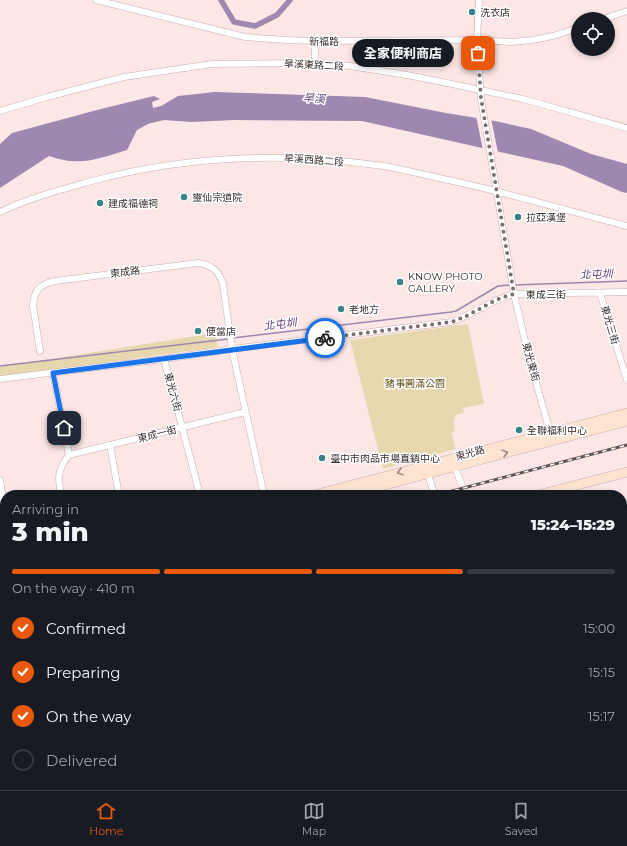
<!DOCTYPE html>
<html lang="en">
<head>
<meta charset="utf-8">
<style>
  body { margin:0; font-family:Montserrat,"Noto Sans TC",sans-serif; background:#242831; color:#f1f3f6; height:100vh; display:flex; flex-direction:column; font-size:15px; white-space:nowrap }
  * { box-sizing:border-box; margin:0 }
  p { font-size:13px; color:#9ea1a6 }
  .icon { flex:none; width:22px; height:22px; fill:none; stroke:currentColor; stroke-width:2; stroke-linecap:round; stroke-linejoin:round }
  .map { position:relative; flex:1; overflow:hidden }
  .sheet { position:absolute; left:0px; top:490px; width:627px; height:300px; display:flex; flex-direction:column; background:#171b24; border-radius:16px 16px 0 0; box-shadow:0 2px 6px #0003 }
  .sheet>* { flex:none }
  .controls { position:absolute; left:571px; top:12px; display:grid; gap:8px }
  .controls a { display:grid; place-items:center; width:44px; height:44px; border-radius:50%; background:#171b24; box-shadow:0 2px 6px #0003; font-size:20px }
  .pin { position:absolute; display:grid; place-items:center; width:34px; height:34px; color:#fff; margin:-17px; border-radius:8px; box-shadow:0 2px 6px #0006 }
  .courier { position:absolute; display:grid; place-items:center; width:40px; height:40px; margin:-20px; border:3px solid #1a73e8; border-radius:50%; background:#fff; color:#222; box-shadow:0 1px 5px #0007 }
  .bubble { position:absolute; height:28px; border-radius:14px; background:#171b24; box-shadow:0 2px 6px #0003; font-size:13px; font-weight:800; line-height:28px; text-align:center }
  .summary em { font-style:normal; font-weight:800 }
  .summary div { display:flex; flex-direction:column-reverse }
  .summary { display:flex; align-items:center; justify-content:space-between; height:68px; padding:0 12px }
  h1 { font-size:26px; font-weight:800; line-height:30px }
  .bar { display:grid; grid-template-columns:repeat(4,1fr); gap:6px 4px; align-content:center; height:48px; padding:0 12px }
  .bar i { height:5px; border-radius:3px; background:#363941 }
  .bar .active { background:#ea580c }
  .bar p { grid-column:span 4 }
  ol { padding:0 12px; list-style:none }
  li { display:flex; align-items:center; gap:12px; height:44px }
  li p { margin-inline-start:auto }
  li .icon { padding:4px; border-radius:50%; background:#ea580c; color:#fff; stroke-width:4 }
  li:last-child { color:#9ea1a6 }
  li i { width:22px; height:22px; border:2px solid #363941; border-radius:50% }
  .menu { display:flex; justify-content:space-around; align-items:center; height:56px; border-top:1px solid #363941; background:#171b24; font-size:11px; color:#9ea1a6 }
  .menu a { display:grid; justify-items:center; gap:2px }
  .menu .active { color:#ea580c }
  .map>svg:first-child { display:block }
</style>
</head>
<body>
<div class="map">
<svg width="627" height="790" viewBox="0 0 627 790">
  <rect width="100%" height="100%" fill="#fce6e6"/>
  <path fill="#e7d7af" d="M468,324l16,80 -21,4 1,5 -8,2 -3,7 2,9 -3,1 3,17 -72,20 -33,-129z
    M215,333l3,14 -218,30v-10z"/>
  <path fill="#9e88b0" d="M215,92l150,5 81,16 49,8 36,8 60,25 36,10v29l-5,-1 -59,-26 -201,-45 -127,-1 -44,2 -27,-2 -16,4 -11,6 -10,20c-30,9 -47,17 -78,6l-49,32v-44l12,-11 85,-23 57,-14 6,3 -8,3 1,6 8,-2 17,-10z"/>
  <path fill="#fce6e6" d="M476,116l15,2 7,35 -15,-3z"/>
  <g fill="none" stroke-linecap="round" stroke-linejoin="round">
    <path stroke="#9e88b0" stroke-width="1.5" d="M514,285l113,-4
      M232,338l219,-26 5,-1 42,-25 12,-1
      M0,366l228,-27"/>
    <path stroke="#9e88b0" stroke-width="5.5" d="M221,0l13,22 21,4 22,-11 13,-15"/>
    <g stroke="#c7adad" stroke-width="7">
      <path id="street" d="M96,0l149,37 41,3 29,1 162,-1 35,2 20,-2 21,-4 25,-8
        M479,0l-2,40 4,59 33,195 14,60 22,78
        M603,19l24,-8
        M315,41v22
        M0,111l47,-14 77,-20 88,-13 103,-1 35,3 57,9 45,9 71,15 104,29
        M0,212c29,-14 60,-22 92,-31 96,-26 192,-29 291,-15 19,3 38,8 56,12 64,13 125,32 188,48
        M600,293l27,87
        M40,351l-7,-45c1,-16 7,-22 22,-25l143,-18c14,2 20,7 25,21l9,65 32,146
        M164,359l36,136
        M53,373l16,82c-12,15 -11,23 -8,40
        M0,379l164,-20 68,-10 219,-27c23,-7 40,-23 63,-28l113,-2
        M110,445l9,50
        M69,455l176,-43
        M453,463l13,32
        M426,470l9,25
        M0,480l5,32
        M622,534l5,-1
        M0,778l5,-1
        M52,785l1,5
        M147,785l2,5
        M208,785l2,5
        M367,785l2,5
        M448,785l2,5
        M550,785l2,5
        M582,785l3,5
        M292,790l13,-5"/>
    </g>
    <g stroke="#c7adad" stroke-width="10">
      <path id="secondary" d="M314,495l313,-82
        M347,495l280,-74
        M538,495l89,-23
        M0,585l5,-2
        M0,593l5,-2
        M0,639l5,-1"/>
    </g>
    <g stroke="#b77952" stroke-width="11">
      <path id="primary" d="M622,790l5,-2"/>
    </g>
    <use href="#street" stroke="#fff" stroke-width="6"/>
    <use href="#secondary" stroke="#fee3d1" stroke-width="9"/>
    <use href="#primary" stroke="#fdc7a3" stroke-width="10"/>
    <g stroke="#5f5252" stroke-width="3">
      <path id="rail" d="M437,495l190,-50
        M0,613l5,-1"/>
    </g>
    <use href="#rail" stroke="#fff" stroke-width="1.5" stroke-dasharray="4.5" stroke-linecap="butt"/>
  </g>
  <defs><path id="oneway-chevron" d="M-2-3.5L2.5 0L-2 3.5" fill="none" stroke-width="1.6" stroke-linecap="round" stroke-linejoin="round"/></defs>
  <g stroke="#9b887f">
    <use href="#oneway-chevron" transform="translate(505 453) rotate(-15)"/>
    <use href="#oneway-chevron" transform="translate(400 472) rotate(165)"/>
  </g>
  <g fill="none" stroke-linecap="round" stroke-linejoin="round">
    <path stroke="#7d6e6e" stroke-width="4" stroke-dasharray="0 7.2" d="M325,338l126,-16c23,-7 40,-23 63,-28l-33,-196 -3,-45"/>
    <path stroke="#1a73e8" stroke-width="5" d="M64,428l-11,-55 272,-35"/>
  </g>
  <g fill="#3a828a" stroke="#fff" stroke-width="1.5">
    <circle cx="472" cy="12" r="4"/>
    <circle cx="184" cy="197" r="4"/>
    <circle cx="100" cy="203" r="4"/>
    <circle cx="518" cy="217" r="4"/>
    <circle cx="400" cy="282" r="4"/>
    <circle cx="341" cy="309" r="4"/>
    <circle cx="198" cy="331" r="4"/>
    <circle cx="519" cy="430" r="4"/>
    <circle cx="322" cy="458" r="4"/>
  </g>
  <g text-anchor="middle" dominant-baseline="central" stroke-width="3" stroke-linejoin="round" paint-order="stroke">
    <g font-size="10" fill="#382d2d" stroke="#fff" text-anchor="start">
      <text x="480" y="12">洗衣店</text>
      <text x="192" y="197">靈仙宗道院</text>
      <text x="108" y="203">建成福德祠</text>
      <text x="526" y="217">拉亞漢堡</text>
      <text x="408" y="276">KNOW PHOTO<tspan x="408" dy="12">GALLERY</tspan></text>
      <text x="349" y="309">老地方</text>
      <text x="206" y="331">便當店</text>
      <text x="527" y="430">全聯福利中心</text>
      <text x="330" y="458">臺中市肉品市場直銷中心</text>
    </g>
    <g font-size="10" fill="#382d2d" stroke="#fff">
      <text x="324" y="41">新福路</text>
      <text transform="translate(314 65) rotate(3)">旱溪東路二段</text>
      <text transform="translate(314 160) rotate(4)">旱溪西路二段</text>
      <text transform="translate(125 272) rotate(-7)">東成路</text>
      <text x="546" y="294">東成三街</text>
      <text transform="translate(610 325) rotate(74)">東光三街</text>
      <text transform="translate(531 362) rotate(75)">東光東街</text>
      <text transform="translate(173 392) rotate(75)">東光六街</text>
      <text transform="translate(157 434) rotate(-14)">東成一街</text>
      <text transform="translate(470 453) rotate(-15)">東光路</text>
    </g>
    <g font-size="10" fill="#66531e" stroke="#fff">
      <text x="415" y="383">豬事圓滿公園</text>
    </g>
    <g font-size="11" font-style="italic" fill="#5f4076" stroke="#fff">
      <text transform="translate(314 98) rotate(5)">旱溪</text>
      <text transform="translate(596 274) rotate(-2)">北屯圳</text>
      <text transform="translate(280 324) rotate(-7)">北屯圳</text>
    </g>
  </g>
</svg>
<div class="controls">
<a><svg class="icon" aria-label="locate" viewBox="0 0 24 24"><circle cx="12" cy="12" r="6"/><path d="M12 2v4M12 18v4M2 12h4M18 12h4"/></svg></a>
</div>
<div class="pin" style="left:478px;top:53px;background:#ea580c"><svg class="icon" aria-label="bag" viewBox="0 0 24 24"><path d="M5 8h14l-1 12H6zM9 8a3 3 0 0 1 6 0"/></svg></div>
<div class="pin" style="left:64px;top:428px;background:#1f2937"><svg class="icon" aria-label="home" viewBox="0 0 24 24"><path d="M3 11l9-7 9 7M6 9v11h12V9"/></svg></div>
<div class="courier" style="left:325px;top:338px"><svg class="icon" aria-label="bike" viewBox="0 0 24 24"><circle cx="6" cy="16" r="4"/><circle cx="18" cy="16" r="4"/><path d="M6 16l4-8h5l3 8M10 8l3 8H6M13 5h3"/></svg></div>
<div class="bubble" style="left:352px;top:39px;width:102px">全家便利商店</div>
<section class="sheet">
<div class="summary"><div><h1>3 min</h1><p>Arriving in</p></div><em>15:24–15:29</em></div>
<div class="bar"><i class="active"></i><i class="active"></i><i class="active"></i><i></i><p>On the way · 410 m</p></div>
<ol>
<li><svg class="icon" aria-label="check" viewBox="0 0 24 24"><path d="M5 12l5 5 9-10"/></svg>Confirmed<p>15:00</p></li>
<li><svg class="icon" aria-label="check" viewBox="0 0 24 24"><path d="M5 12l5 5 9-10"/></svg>Preparing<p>15:15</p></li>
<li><svg class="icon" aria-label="check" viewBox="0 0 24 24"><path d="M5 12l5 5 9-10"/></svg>On the way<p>15:17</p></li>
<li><i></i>Delivered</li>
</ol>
</section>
</div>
<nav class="menu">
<a class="active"><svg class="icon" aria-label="home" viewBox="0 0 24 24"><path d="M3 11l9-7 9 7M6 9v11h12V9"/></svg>Home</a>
<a><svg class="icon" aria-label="map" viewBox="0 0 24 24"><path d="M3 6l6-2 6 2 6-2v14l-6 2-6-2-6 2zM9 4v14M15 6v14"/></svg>Map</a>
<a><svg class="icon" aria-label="saved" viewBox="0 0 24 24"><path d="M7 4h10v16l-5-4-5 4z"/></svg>Saved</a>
</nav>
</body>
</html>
